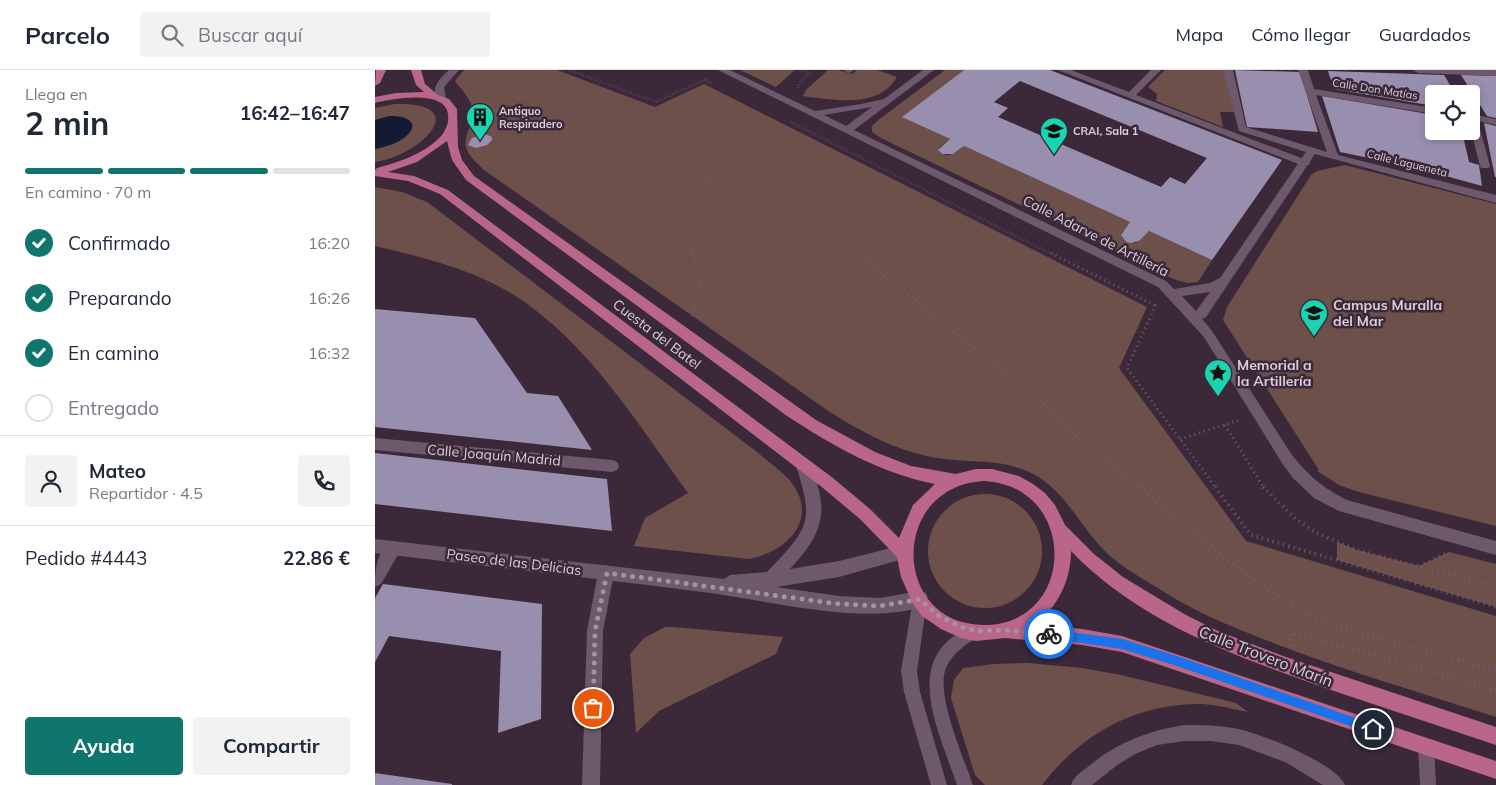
<!DOCTYPE html>
<html lang="es">
<head>
<meta charset="utf-8">
<style>
  body { margin:0; font-family:Mulish,sans-serif; background:#f2f2f3; color:#1f2937; height:100vh; display:flex; flex-direction:column; font-size:19px; white-space:nowrap }
  * { box-sizing:border-box; margin:0 }
  p { font-size:16px; color:#747a83 }
  .icon { flex:none; width:28px; height:28px; fill:none; stroke:currentColor; stroke-width:2; stroke-linecap:round; stroke-linejoin:round }
  .map { position:relative; flex:1; overflow:hidden }
  .details { display:flex; flex-direction:column; background:#fff; width:375px }
  .details>* { flex:none }
  .fabs { position:absolute; left:1050px; top:15px; display:grid; gap:10px }
  .fabs a { display:grid; place-items:center; width:55px; height:55px; border-radius:5px; background:#fff; box-shadow:0 2px 8px #0003; font-size:25px }
  .pin { position:absolute; display:grid; place-items:center; width:42px; height:42px; color:#fff; margin:-21px; border:2px solid #fff; border-radius:50%; box-shadow:0 1px 5px #0007 }
  .courier { position:absolute; display:grid; place-items:center; width:50px; height:50px; margin:-25px; border:4px solid #1a73e8; border-radius:50%; background:#fff; color:#222; box-shadow:0 1px 6px #0007 }
  .overview em { font-style:normal; font-weight:700 }
  .overview div { display:flex; flex-direction:column-reverse }
  .overview { display:flex; align-items:center; justify-content:space-between; height:85px; padding:0 25px }
  h1 { font-size:32px; font-weight:700; line-height:38px }
  .bar { display:grid; grid-template-columns:repeat(4,1fr); gap:8px 5px; align-content:center; height:60px; padding:0 25px }
  .bar i { height:6px; border-radius:4px; background:#e0e1e3 }
  .bar .active { background:#0f766e }
  .bar p { grid-column:span 4 }
  .line { display:flex; align-items:center; gap:12px; padding:0 25px; border-top:1px solid #e0e1e3 }
  .line div { flex:1 }
  .round { display:grid; place-items:center; flex:none; width:52px; height:52px; border-radius:5px; background:#f2f2f3 }
  ol { padding:0 25px; list-style:none }
  li { display:flex; align-items:center; gap:15px; height:55px }
  li p { margin-inline-start:auto }
  li .icon { padding:5px; border-radius:50%; background:#0f766e; color:#fff; stroke-width:4 }
  li:last-child { color:#747a83 }
  li i { width:28px; height:28px; border:2px solid #e0e1e3; border-radius:50% }
  .button { display:flex; gap:10px; margin-top:auto; padding:10px 25px }
  .button a { flex:1; height:58px; border-radius:5px; background:#0f766e; color:#fff; font-size:20px; font-weight:700; line-height:58px; text-align:center }
  .button a+a { background:#f2f2f3; color:#1f2937 }
  header { display:flex; align-items:center; gap:30px; box-sizing:border-box; height:70px; padding:0 25px; background:#fff; border-bottom:1px solid #e0e1e3 }
  header strong { font-size:24px }
  nav { display:flex; gap:28px; margin-inline-start:auto; font-size:18px }
  .search { width:350px; height:45px; background:#f2f2f3; display:flex; align-items:center; gap:12px; box-sizing:border-box; padding:0 18px; border-radius:5px; color:#747a83; font-size:19px }
  main { display:flex; flex:1; min-height:0 }
  .map>svg:first-child { display:block }
</style>
</head>
<body>
<header>
<strong>Parcelo</strong>
<div class="search"><svg class="icon" aria-label="search" viewBox="0 0 24 24"><circle cx="10" cy="10" r="6"/><path d="M15 15l6 6"/></svg>Buscar aquí</div>
<nav><a>Mapa</a><a>Cómo llegar</a><a>Guardados</a></nav>
</header>
<main>
<section class="details">
<div class="overview"><div><h1>2 min</h1><p>Llega en</p></div><em>16:42–16:47</em></div>
<div class="bar"><i class="active"></i><i class="active"></i><i class="active"></i><i></i><p>En camino · 70 m</p></div>
<ol>
<li><svg class="icon" aria-label="check" viewBox="0 0 24 24"><path d="M5 12l5 5 9-10"/></svg>Confirmado<p>16:20</p></li>
<li><svg class="icon" aria-label="check" viewBox="0 0 24 24"><path d="M5 12l5 5 9-10"/></svg>Preparando<p>16:26</p></li>
<li><svg class="icon" aria-label="check" viewBox="0 0 24 24"><path d="M5 12l5 5 9-10"/></svg>En camino<p>16:32</p></li>
<li><i></i>Entregado</li>
</ol>
<div class="line" style="height:90px"><a class="round"><svg class="icon" aria-label="person" viewBox="0 0 24 24"><circle cx="12" cy="8" r="4"/><path d="M4 21q1-7 8-7t8 7"/></svg></a><div><b>Mateo</b><p>Repartidor · 4.5</p></div><a class="round"><svg class="icon" aria-label="phone" viewBox="0 0 24 24"><path d="M5 4h4l2 5-3 2q2 4 5 5l2-3 5 2v4C11 20 4 13 5 4z"/></svg></a></div>
<div class="line" style="height:65px"><div>Pedido #4443</div><b>22.86 €</b></div>
<div class="button"><a>Ayuda</a><a>Compartir</a></div>
</section>
<div class="map">
<svg width="1121" height="715" viewBox="0 0 1121 715">
  <rect width="100%" height="100%" fill="#3b293a"/>
  <path fill="#6e504b" d="M89,0h93l98,37 49,-23 443,223 -28,61 127,173 250,75v101c-78,-25 -157,-48 -233,-78 -35,-14 -70,-28 -102,-49 -19,-12 -44,-25 -59,-42 -23,-24 -38,-58 -69,-74 -28,-15 -57,-11 -88,-15 -44,-5 -82,-26 -118,-49l-343,-240c-16,-16 -24,-21 -14,-44 3,-5 4,-10 3,-15 -1,-11 -12,-22 -18,-30z
    M365,0h54l-18,17z
    M453,0h10l14,4 5,-4h20l20,7c-18,32 -64,23 -94,19l3,-6z
    M570,0h19l-61,47 47,22 -10,8 -1,5c10,7 17,0 25,-6l166,76 -9,13 5,7 10,1 13,-12 63,29 -14,22 -10,1 -12,-3 -295,-142 -9,-6v-6l5,-5z
    M790,0h63l10,42h-18l3,15 -67,-26 1,-7 -9,-7z
    M20,34c80,-2 25,52 -20,58v-54z
    M970,95l151,39v322l-137,-34 -20,-7 -22,-14 2,-1 -96,-150 4,-13 84,-132 6,-4z
    M0,117l27,5 25,10 330,250c12,11 28,21 37,34 24,37 -11,67 -45,73l-115,-13 11,-28 43,-25c-52,-71 -99,-150 -174,-198 -42,-26 -92,-38 -139,-49z
    M553 481a57 57 0 1 1 114 0a57 57 0 1 1-114 0Z
    M962,472l20,8 62,16 30,-14 47,12v43l-159,-47z
    M290,557h8l110,10 -7,17 -117,57 -23,22 -6,-79 14,-16z
    M653,593l54,5 39,7 115,28 12,9c-15,-3 -30,-7 -45,-8 -67,-1 -121,29 -161,81h-57l-10,-10 -24,-77 3,-18 9,-12 31,-4z"/>
  <path fill="#121b33" d="M14,46c15,-1 35,6 15,22 -8,6 -19,9 -29,11v-29z"/>
  <path fill="#988faf" fill-rule="evenodd" d="M589,0h86l232,90 -70,100 -63,-29 -10,10 -8,2 -5,-1 -5,-7 9,-13 -166,-76 -11,8h-11l-4,-4 12,-11 -48,-22zM645,11l187,77 -22,26 -15,-7 -9,10 -163,-70 10,-9 -14,-6z
    M860,0l65,2 18,60 -71,-5z
    M953,1l116,4 11,18 -21,1v12l-100,-17z
    M1086,5l35,1v42l-9,-2z
    M947,26l112,19v16h28l7,31 10,3 3,21 -65,-18 -77,-16z
    M1109,53l12,3v51h-1z
    M110,64l7,3v3l-5,5 -11,3 -8,-3 4,-7z
    M0,239l100,9 52,75 31,3 34,54 -217,-23z
    M0,383l232,26 5,52 -237,-27z
    M8,514l159,20 -1,115 -43,14 3,-82 -112,-15 -14,26v-64z
    M0,703l77,11v1h-77z"/>
  <g fill="none" stroke-linecap="round" stroke-linejoin="round">
    <path stroke="#6e5e6d" stroke-width="2.5" stroke-dasharray="0.5 2.5" stroke-linecap="butt" d="M194,0l87,32 50,-23
      M426,0l8,3
      M824,0l-4,18 5,12
      M93,8l103,36 65,12 92,41 62,32 69,56
      M330,10l8,4
      M407,11l12,-11
      M1079,16l5,8
      M423,18l1,-5 14,-13
      M815,31l28,1
      M416,52l263,133
      M597,102l127,59 -2,2
      M643,122l15,-15
      M143,123c36,-8 71,3 107,3 30,1 58,-9 86,-18
      M688,144l15,-16
      M319,185l-3,-7 -1,-21 5,-23 16,-26 78,-51"/>
    <path stroke="#6e5e6d" stroke-width="3" stroke-dasharray="1 4" stroke-linecap="butt" d="M482,183l190,154 17,18 76,63
      M676,183l105,53
      M781,235l-29,63 89,120
      M317,246l10,-38 -9,-25
      M850,355l39,63
      M805,369l60,-19"/>
    <path stroke="#6e5e6d" stroke-width="4" stroke-dasharray="1 4.5" stroke-linecap="butt" d="M764,417l94,78 68,46 31,14 164,45
      M840,417l36,48 245,72
      M888,417l34,33 20,13 40,17 139,37
      M1044,496l26,-12
      M915,576l2,-14 204,59"/>
    <path fill="#6d596b" fill-rule="evenodd" d="M545,522l5,2 2,5 -10,72 3,21 27,93h-16l-27,-93 -3,-21 12,-72 2,-5z
      M600,555l5,2 2,5 -2,5c-14,6 -30,18 -35,34 -8,26 19,88 28,114h-16c-19,-56 -59,-131 18,-160z
      M809,655c18,0 36,0 54,4 24,5 98,34 107,56h-22l-38,-23 -46,-17 -28,-4h-27l-27,4 -22,9 -19,12 -24,19h-21c3,-9 11,-14 18,-19 29,-24 59,-35 95,-41z
      M1051,669l6,2 2,6 2,38h-16l-2,-38 2,-6z"/>
    <path fill="#6d596b" fill-rule="evenodd" d="M468,0h11l-5,3z
      M683,0h13l58,22 22,-22h10l-25,25 173,66 1,2 -1,2h-8z"/>
    <path fill="#6d596b" fill-rule="evenodd" d="M74,0h10l-15,17 2,12 -5,3 -3,-1c-8,-13 1,-22 11,-31z
      M343,0h12l85,41 46,-7 23,-5 39,-29h11l-80,60 312,151 8,8 36,-6 10,-5 86,-126 -67,-21 -16,-61h10l13,57 81,25 -29,-82h10l6,19 120,19v6l-118,-19 22,60 158,40v8l-181,-49 -109,163 -4,2 10,12 80,124c17,21 31,33 55,45l149,41v14l-157,-44 -25,-13 -21,-20 -11,-15 -78,-126 -46,-50zM497,37l-26,19 -22,-11zM835,222l-14,19 -14,-15z
      M1038,0h83v6l-78,-3z
      M1096,41l5,4 20,4v6l-18,-4 12,45 -1,2h-8l-1,-2 -9,-35z
      M0,368l237,22 5,2 2,4 -2,4 -5,2 -237,-22z
      M19,471l5,2 3,5 -21,36 -6,3c0,-16 1,-39 19,-46z
      M231,495l6,3 2,5 -11,58 -3,154h-18l5,-154 11,-58 2,-5z"/>
    <path fill="#6d596b" fill-rule="evenodd" d="M427,387l5,2c23,48 19,72 -17,110l49,-8 64,-16 5,2 3,5 -3,5 -5,2 -64,18 -63,10 63,9 41,2 40,-7 6,2 2,6 -2,6c-57,23 -163,-6 -224,-13 -109,-14 -218,-26 -327,-39v-14l349,40 6,-4 37,-3c42,-44 48,-49 28,-109l2,-4z"/>
    <path fill="#b96688" fill-rule="evenodd" d="M1,0h10l-6,13 -5,3z
      M36,0h10l4,14 13,11 11,4 8,10 1,38 4,13 12,16 342,244 59,32 36,14 45,8 20,-5h16l27,7 14,8 12,9 10,12 10,20 29,29 29,23 63,38 32,16 65,25 213,71v18c-54,-18 -108,-36 -162,-54 -94,-33 -193,-67 -263,-140 0,29 -13,56 -36,73l47,5 40,7 374,125v18l-374,-127 -40,-7 -77,-7 -29,3 -15,-3 -20,-9 -19,-13 -9,-12 -12,-27 -4,-20 -37,-38 -37,-31 -383,-294 -32,-13 -33,-5v-6l2,-2c23,-6 49,-15 65,-33 5,-7 7,-13 6,-21 -3,-25 -57,-15 -73,-11v-6l21,-4 28,-1 -8,-7zM72,71l5,19 14,20 321,236c46,30 93,57 148,68l-22,21 -14,33 -29,-29 -37,-31 -385,-288 -34,-14 -26,-4 29,-10zM609,411c95,5 93,144 0,144 -93,0 -95,-139 0,-144z"/>
  </g>
  <path fill="#1a73e8" d="M674,559l73,10 55,17 196,68 4,1 1,4 -1,3 -4,2 -196,-68 -55,-17 -73,-11 -5,-4z"/>
  <g fill="none" stroke-linecap="round" stroke-linejoin="round">
    <path stroke="#a294a1" stroke-width="5" stroke-dasharray="0 9" d="M218,638l2,-77 12,-58 232,31 41,2 40,-7 19,17 22,11 17,4 27,-1 44,4"/>
  </g>
  <defs>
    <g id="building-pin" transform="scale(1.4375)"><path d="M0 17L-7.5 6A9.5 9.5 0 1 1 7.5 6Z" fill="#18d5b2" stroke="#3b293a"/><path d="M-4-6H4V6H1V3H-1V6H-4ZM-2.5-4.3h1.7v1.8h-1.7ZM.8-4.3h1.7v1.8H.8ZM-2.5-1h1.7V.8h-1.7ZM.8-1h1.7V.8H.8Z" fill="#111"/></g>
    <g id="university-pin" transform="scale(1.4375)"><path d="M0 17L-7.5 6A9.5 9.5 0 1 1 7.5 6Z" fill="#18d5b2" stroke="#3b293a"/><path d="M0-5L7-2L0 1L-7-2ZM-4 1L0 2.5L4 1V4Q0 6-4 4Z" fill="#111"/></g>
    <g id="sight-pin" transform="scale(1.4375)"><path d="M0 17L-7.5 6A9.5 9.5 0 1 1 7.5 6Z" fill="#18d5b2" stroke="#3b293a"/><path d="M0-6L1.8-2.2L6-1.7L2.9 1.2L3.7 5.4L0 3.3L-3.7 5.4L-2.9 1.2L-6-1.7L-1.8-2.2Z" fill="#111"/></g>
  </defs>
  <g fill-rule="evenodd">
    <use href="#building-pin" x="105" y="47"/>
    <use href="#university-pin" x="679" y="61"/>
    <use href="#university-pin" x="939" y="243"/>
    <use href="#sight-pin" x="843" y="303"/>
  </g>
  <g text-anchor="middle" dominant-baseline="central" stroke-width="5" stroke-linejoin="round" paint-order="stroke">
    <g font-size="11" fill="#d9cdd8" stroke="#3b293a">
      <text transform="translate(1000 19) rotate(9)">Calle Don Matías</text>
      <text transform="translate(1032 93) rotate(14)">Calle Lagueneta</text>
    </g>
    <g font-size="11" font-weight="bold" fill="#d9cdd8" stroke="#3b293a" text-anchor="start">
      <text x="124" y="41">Antiguo<tspan x="124" dy="13">Respiradero</tspan></text>
      <text x="698" y="61">CRAI, Sala 1</text>
    </g>
    <g font-size="14" fill="#d9cdd8" stroke="#3b293a">
      <text transform="translate(721 166) rotate(27)">Calle Adarve de Artillería</text>
      <text transform="translate(282 264) rotate(37)">Cuesta del Batel</text>
      <text transform="translate(119 385) rotate(5)">Calle Joaquín Madrid</text>
      <text transform="translate(139 492) rotate(7)">Paseo de las Delicias</text>
    </g>
    <g font-size="14" font-weight="bold" fill="#d9cdd8" stroke="#3b293a" text-anchor="start">
      <text x="958" y="235">Campus Muralla<tspan x="958" dy="16">del Mar</tspan></text>
      <text x="862" y="295">Memorial a<tspan x="862" dy="16">la Artillería</tspan></text>
    </g>
    <g font-size="16" fill="#d9cdd8" stroke="#3b293a">
      <text transform="translate(891 586) rotate(21)">Calle Trovero Marín</text>
    </g>
  </g>
</svg>
<div class="fabs">
<a><svg class="icon" aria-label="locate" viewBox="0 0 24 24"><circle cx="12" cy="12" r="6"/><path d="M12 2v4M12 18v4M2 12h4M18 12h4"/></svg></a>
</div>
<div class="pin" style="left:218px;top:638px;background:#ea580c"><svg class="icon" aria-label="bag" viewBox="0 0 24 24"><path d="M5 8h14l-1 12H6zM9 8a3 3 0 0 1 6 0"/></svg></div>
<div class="pin" style="left:998px;top:659px;background:#1f2937"><svg class="icon" aria-label="home" viewBox="0 0 24 24"><path d="M3 11l9-7 9 7M6 9v11h12V9"/></svg></div>
<div class="courier" style="left:674px;top:564px"><svg class="icon" aria-label="bike" viewBox="0 0 24 24"><circle cx="6" cy="16" r="4"/><circle cx="18" cy="16" r="4"/><path d="M6 16l4-8h5l3 8M10 8l3 8H6M13 5h3"/></svg></div>
</div>
</main>
</body>
</html>
